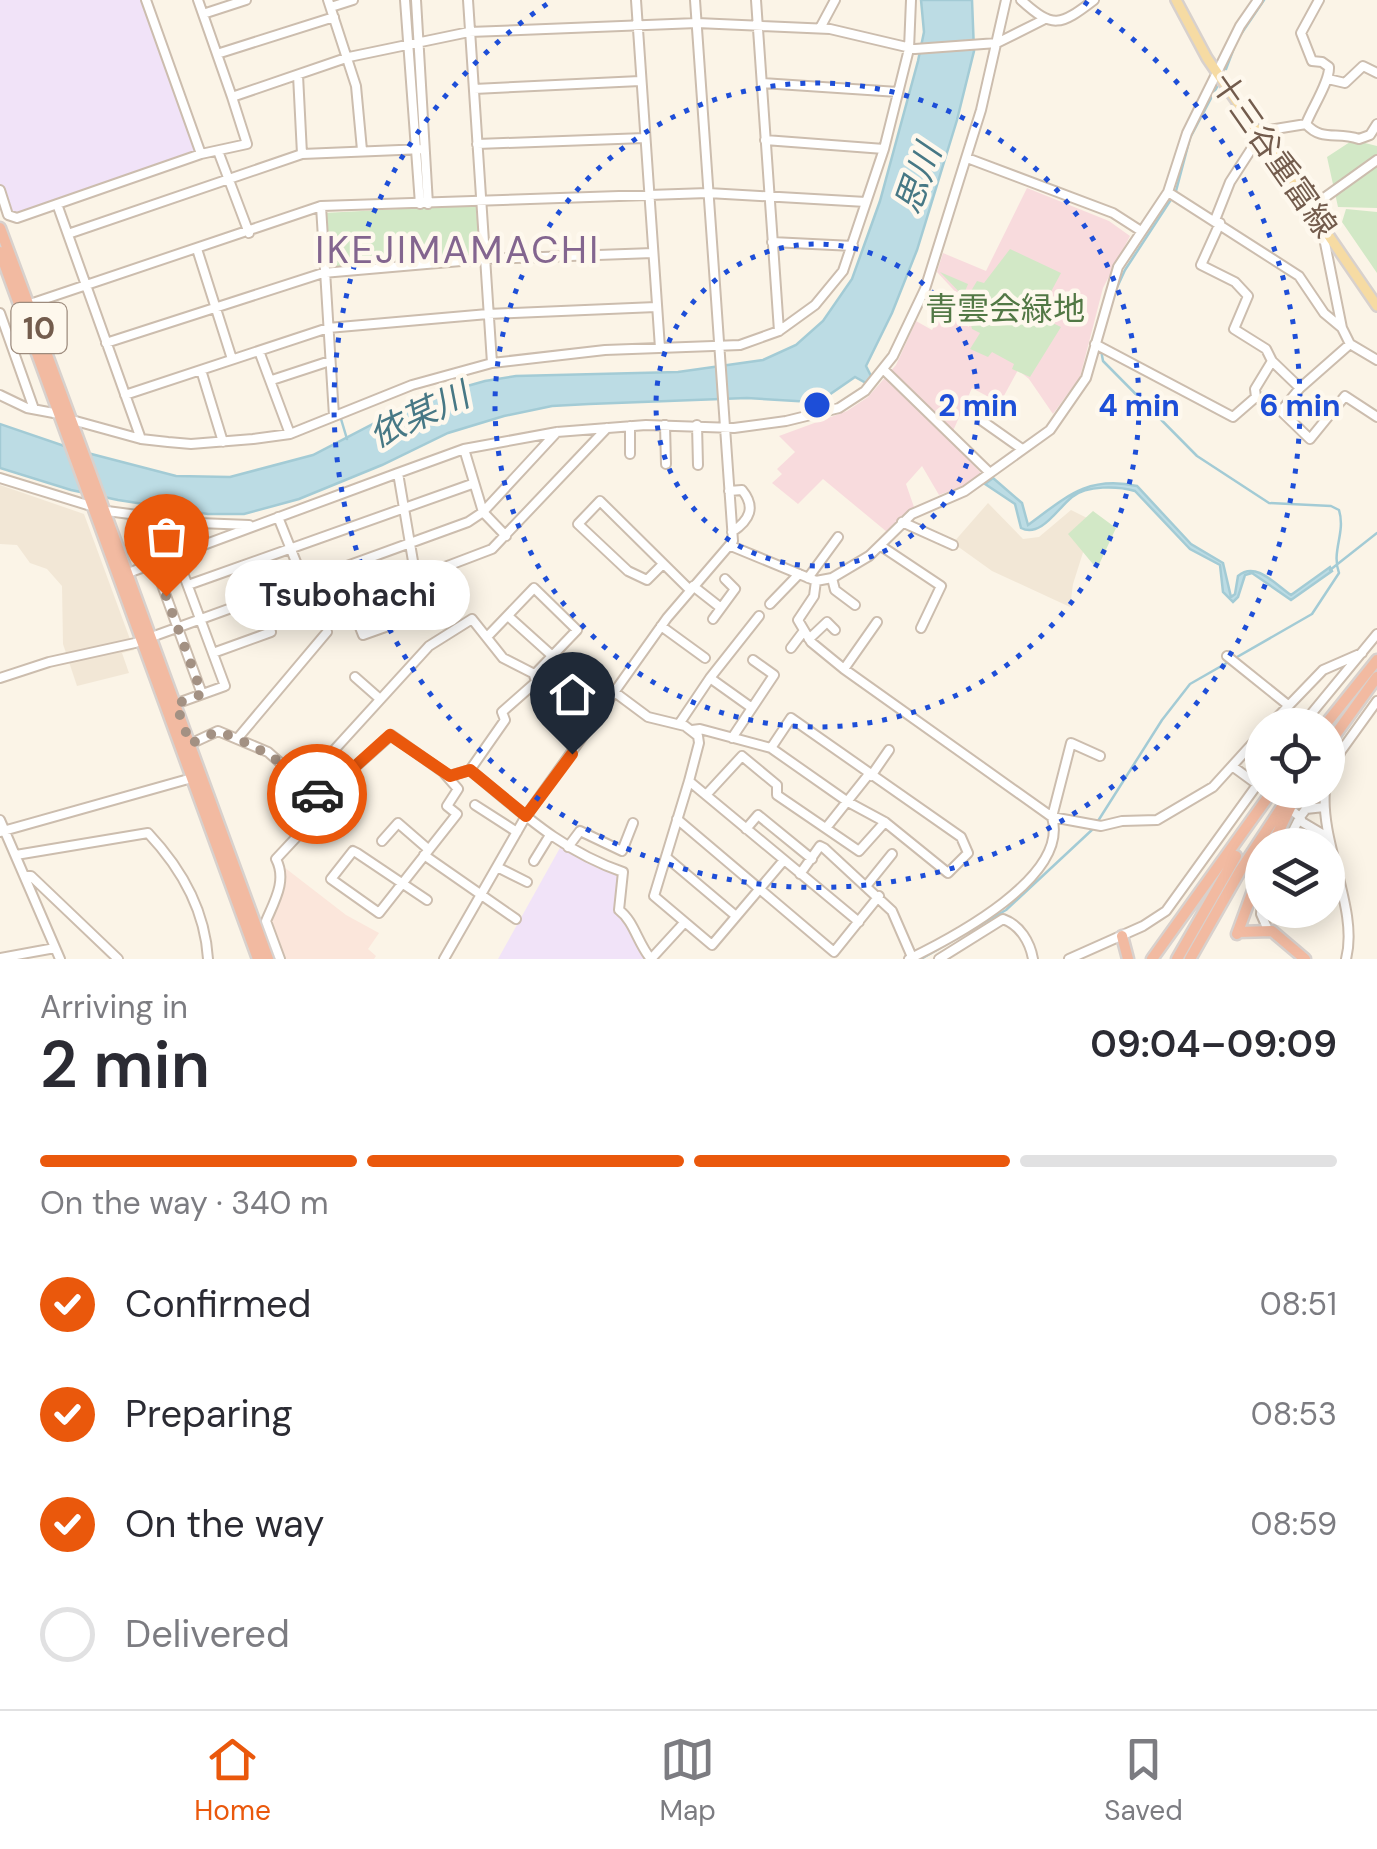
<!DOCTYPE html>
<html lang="en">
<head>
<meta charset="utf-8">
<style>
  body { margin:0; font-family:"DM Sans","Noto Sans JP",sans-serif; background:#f7f7f7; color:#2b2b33; height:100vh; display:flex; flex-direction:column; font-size:38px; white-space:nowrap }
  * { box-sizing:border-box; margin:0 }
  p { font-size:32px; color:#7c7c81 }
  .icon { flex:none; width:55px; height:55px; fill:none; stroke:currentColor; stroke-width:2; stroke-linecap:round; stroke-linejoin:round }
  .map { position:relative; height:959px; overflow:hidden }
  .details { display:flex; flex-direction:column; background:#fff; flex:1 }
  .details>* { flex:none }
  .buttons { position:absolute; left:1245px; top:708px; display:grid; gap:20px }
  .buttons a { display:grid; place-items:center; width:100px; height:100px; border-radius:50%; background:#fff; box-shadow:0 5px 25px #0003; font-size:50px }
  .pin { position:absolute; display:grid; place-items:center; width:85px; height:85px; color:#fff; margin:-102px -42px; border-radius:50% 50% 50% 0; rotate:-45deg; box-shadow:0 0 10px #0007 }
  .pin .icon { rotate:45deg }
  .courier { position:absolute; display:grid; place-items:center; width:100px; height:100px; margin:-50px; border:8px solid #ea580c; border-radius:50%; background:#fff; color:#222; box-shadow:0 2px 12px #0007 }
  .bubble { position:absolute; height:70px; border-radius:35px; background:#fff; box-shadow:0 5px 25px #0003; font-size:32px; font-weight:600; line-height:70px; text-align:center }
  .headline em { font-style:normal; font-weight:600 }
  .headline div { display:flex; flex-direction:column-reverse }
  .headline { display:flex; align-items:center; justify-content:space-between; height:170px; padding:0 40px }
  h1 { font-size:65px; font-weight:600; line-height:75px }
  .bar { display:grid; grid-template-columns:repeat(4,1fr); gap:15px 10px; align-content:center; height:120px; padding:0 40px }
  .bar i { height:12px; border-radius:8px; background:#e1e1e2 }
  .bar .active { background:#ea580c }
  .bar p { grid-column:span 4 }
  ol { padding:0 40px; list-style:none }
  li { display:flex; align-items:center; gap:30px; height:110px }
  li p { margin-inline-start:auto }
  li .icon { padding:10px; border-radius:50%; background:#ea580c; color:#fff; stroke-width:4 }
  li:last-child { color:#7c7c81 }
  li i { width:55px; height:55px; border:5px solid #e1e1e2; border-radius:50% }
  .menu { display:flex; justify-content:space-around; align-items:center; height:140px; border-top:2px solid #e1e1e2; background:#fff; font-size:28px; color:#7c7c81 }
  .menu a { display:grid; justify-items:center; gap:5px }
  .menu .active { color:#ea580c }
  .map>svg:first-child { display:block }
</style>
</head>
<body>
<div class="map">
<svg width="1377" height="959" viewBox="0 0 1377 959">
  <rect width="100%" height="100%" fill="#fbf4e7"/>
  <path fill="#f2e7d6" d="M0,485l84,29 50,136 -12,3 7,20 -52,13 -14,-42 -1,-58 -15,-17 -17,-6 -13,-18 -17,-1z
    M988,503l35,36 16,-2 32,-27 22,11 -20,63 -3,23 -78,-36 -39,-28z"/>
  <path fill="#fbe6db" d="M280,864l66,51 33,18 -11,16 8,7 -2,3h-94l-14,-38 15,-38z"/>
  <path fill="#f1e3f8" d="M0,0h142l56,153 -179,61 -12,-6 -7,-25z
    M561,846l24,15 35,14 -5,35 10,10 12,27 10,12h-149z"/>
  <path fill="#f8dbdd" d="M1027,188l82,33 21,15 -27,52 -23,89 -27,37 -24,-35 -11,-9 -18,33 -28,-15 -23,52 32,33 -18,13 -24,9 -17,-29 -16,18 8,23 -27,25 -64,-53 -25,25 -26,-21 10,-9 -5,-5 18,-17 -16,-16 68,-25 21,-14 28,-32 20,-44 16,9 10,-18 27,15 -7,-28 -25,-27 6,-19 43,18z"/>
  <path fill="#d2e8c6" d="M1353,140l24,6v62l-39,-1 -11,-50z
    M476,205l4,52 -154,12 -2,-56z
    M1346,209l31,3v61l-35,-51z
    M1010,249l51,24 -23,43 23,11 -31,50 -18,-8 2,-5 -22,-12 -4,5 -18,-8 10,-16 -8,-4 -8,-32 -24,-25 28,12 -4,10 4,2 9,-15 7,2z
    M1093,511l23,17 -19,41 -29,-35z"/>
  <path fill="#bcdce4" stroke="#a3cbd5" stroke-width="2.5" d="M921,0h51l2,51 -17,69 -40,130 -25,63 -26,53 6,12 -6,5 -11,-6 -32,22 -11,3 -65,-4 -158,6 -37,2 -48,10 -56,17 -66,32 -83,34 -55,15h-36l-90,-14 -47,-10 -71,-22v-44l76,26 100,26 54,1 83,-22 85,-44 48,-19 39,-11 31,-5 162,-4 85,-12 33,-15 27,-24 29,-42 28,-78 38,-140 6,-29z
    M993,478l29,25 6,22c37,-27 59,-50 109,-39l54,58 32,19 8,34 4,-3 3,-18c18,-15 37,8 53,19l39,-28 2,4 -41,29 -39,-27 -7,2 -7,22 -5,5 -10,-10 -3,-27 -30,-16 -55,-58c-17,-5 -48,-6 -63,6 -15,12 -31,41 -51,31l-6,-24 -30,-20z"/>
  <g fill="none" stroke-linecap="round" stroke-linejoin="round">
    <path stroke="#a3cbd5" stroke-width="2.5" d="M1226,69l11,-29 27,-40
      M1176,191l14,-53 27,-51
      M1114,294l11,-24 47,-72
      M341,419l6,20
      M1330,570l47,-37
      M1098,821l64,-101 28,-36 122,-70 27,-41c-8,-22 7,-40 0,-63l-8,-4 -62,-3 -72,-47 -94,-95 -2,-11
      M921,959l85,-49 88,-82"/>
    <path stroke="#d9cec0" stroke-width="8" stroke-dasharray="8 4" stroke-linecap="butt" d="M1262,788v1"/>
    <g stroke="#ccbdae" stroke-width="12">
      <path id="minor" d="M146,0l55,154
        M198,0l34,97
        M328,0l28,86 6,64
        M405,0l15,204
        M416,0l12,204
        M468,0l24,363
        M636,0l24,348
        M756,0l23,331
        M1021,0c32,29 39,26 73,0
        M331,7l22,-7
        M203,14l43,-14
        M820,28l15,-28
        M217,54l117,-37
        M298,75l4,79
        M1328,79l17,4 18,-17 14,7
        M762,83l136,9
        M474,89l166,-8
        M1306,124c16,18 31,7 53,15l11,-4 7,-11
        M765,140l119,9
        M477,144l168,-6
        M218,151l31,82
        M967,158l146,55 28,18
        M0,190l8,25 9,3 184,-64 46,-10 -15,-47 117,-40 120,-25 228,-9 133,6 85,20 82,-6 46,-23
        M1168,192l131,84 25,37 18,15
        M57,204l84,235
        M321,206l13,210
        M1310,208l67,-48
        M1215,220l15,-38 33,-51 43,-7c6,-16 24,-43 23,-57l-7,-5 -10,-1 -11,-28 18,-33
        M1220,223l-19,42 34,17 13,14 -14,33 32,20 6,12
        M1322,228l20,100 8,16 27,16
        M68,234l234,-80 122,-5
        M772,242l81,4
        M197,249l35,110
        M27,305l294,-99 387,-13 158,9
        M0,313l34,96
        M106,343l217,-70 161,-14 169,-6
        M1095,344l138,73 23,-20 -1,-8 17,-28 28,27 50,-44
        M259,351l31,83
        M201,370l22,72
        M884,370l106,103
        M272,380l58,-19
        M0,395l27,13 32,6
        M125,395l203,-67 160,-14 168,-7
        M1256,397l25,14 19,-23
        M1281,411l29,28 35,-43 32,21
        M72,420l69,19 27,3 23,2 62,-5 37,-5 122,-49 80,-22 113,-13 135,-5 39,-14 36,-26 28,-34 41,-122 25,-100 2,-49
        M981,420l41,29
        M665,425l1,39
        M697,425l1,40
        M630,426v28
        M464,449l19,63 23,24
        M398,473l66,-24 93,-17 89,-7 88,3 52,-7 53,-13 26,-17 28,-35 32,-67 56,-179 25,-110
        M0,478l107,33 92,12 50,2
        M729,491l13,-1c14,17 8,30 -10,42
        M278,517l26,65
        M163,519l62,167 -50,18
        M902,522l51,23
        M731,546l85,35 16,-3 37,-22 43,-42 53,-23 85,-61 36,-52 32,-111 50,-75 19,-59 53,-107 18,-26
        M881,546l60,40 -20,42
        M154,563l48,131
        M663,564l-16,16 -19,-9 -50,-47 22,-23 90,89
        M128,573l270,-100 24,141 -59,21 -26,-66
        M808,578l30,-41
        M832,578l3,12 20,15
        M816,581l-2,15 -16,24 13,22 33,27 208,148 49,9 21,-5 35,-1 56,-33 49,-54
        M188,585l284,-101
        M693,586l28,22
        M350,603l142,-54 115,-121
        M770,604l29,-30
        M508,616l60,54 33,12 47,35 37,9 13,10 1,7 -10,38 -35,115 58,49 72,-85
        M713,619l22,-30 -10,-10
        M661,626l44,32
        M809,639l18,-17 8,8
        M791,648l12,-16
        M213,653l58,-21 -12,-34
        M1227,656l61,49
        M844,669l33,-47
        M355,677l25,22
        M0,678l49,-16 86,-19 333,-121 15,-10 74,-80
        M752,708l-42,-30 49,-62
        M679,724l31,-46
        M1270,725l53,-55 39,-17
        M1302,725l75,-91
        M692,730l8,-1 71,19 77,54 37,20 63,51 20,-20 -7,-16 -170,-119 -20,30
        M732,738l42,-63 -21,-15
        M237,739l90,-107
        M190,744l28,-13 50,21 52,46
        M1232,766l26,19
        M470,770c50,41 91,81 153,102l-4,38c15,11 19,34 32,49l33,-36
        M871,776l18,-26
        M1328,778l13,-27 36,-50
        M689,781l170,141
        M305,782l124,-136 43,-27 31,39 51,26
        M338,786l15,17
        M1325,790c-5,54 34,120 21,169
        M706,795l36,-39 35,29v10l82,56 26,-29
        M475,805l42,27
        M1306,809l11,-19
        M1295,813l5,4 6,-8 18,-2
        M677,819l157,133 45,-56
        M0,820l60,139
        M826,828l43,-54
        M746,829l12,-14 54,44
        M0,832l192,-54
        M382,841l16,-18 30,26
        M1286,845l14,-28 2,5 27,16
        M568,847l12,-16 42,20 11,-28
        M16,855l132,-22c33,35 57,77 60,126
        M424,855l92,64
        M666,857l70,59
        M534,861l16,-26
        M497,867l30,15
        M800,874l20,-28 4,2 68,63 20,46
        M26,876h5l87,83
        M867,885l25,-31
        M1262,899l-1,15 7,16
        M427,900l-70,-47 -4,-2 -22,28 48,34 78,-99 -10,-8 11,-17 -14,-16
        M0,958l55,-10
        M280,959l-14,-38c9,-21 21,-41 10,-62l42,-45 -3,-11 76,-68 58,41 21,-6 35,-50 -3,-8 34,-30 -2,-7 43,-45 -43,-42 -47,49
        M444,959l82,-143 141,-198 66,-77 -38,-541
        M909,959c43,-21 161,-82 143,-142l19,-74 29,13
        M939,959l64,-40c17,6 27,23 30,40
        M1069,959l74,-33 23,-15 96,-133"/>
    </g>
    <g stroke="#d8d1cd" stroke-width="14">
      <path id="major" d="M1176,0l31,58 170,248"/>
    </g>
    <g stroke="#d8d1cd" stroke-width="15">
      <path id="highway" d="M0,228c91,243 178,487 268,731
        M0,252l258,707
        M1325,725l52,-65
        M1328,745l49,-68
        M1272,845l24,-50
        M1238,932l34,-1 33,28
        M1237,934l25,-68
        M1122,936l6,23
        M1152,959l121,-169
        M1177,959l59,-103
        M1190,959l50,-88 53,-81"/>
    </g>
    <use href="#minor" stroke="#fff" stroke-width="8"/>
    <use href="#major" stroke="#f6dba3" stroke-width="9"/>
    <use href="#highway" stroke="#f2baa1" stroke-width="10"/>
  </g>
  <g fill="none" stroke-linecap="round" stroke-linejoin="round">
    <path stroke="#a39183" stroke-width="10" stroke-dasharray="0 18" d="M166,596l36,98 -26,10 14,40 28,-13c43,17 66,30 99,63"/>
    <path stroke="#ea580c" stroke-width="12" d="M317,794l3,4 70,-63 60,41 20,-6 56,46 46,-62"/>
  </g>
  <g fill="none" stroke="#1d4ed8" stroke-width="5" stroke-dasharray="5 10">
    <circle cx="817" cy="405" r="161"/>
    <circle cx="817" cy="405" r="322"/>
    <path d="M1084 2A483 483 0 1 1 550 2"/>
  </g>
  <g text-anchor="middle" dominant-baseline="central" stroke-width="9" stroke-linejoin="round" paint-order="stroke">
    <rect fill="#fef8ed" stroke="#9d8b7d" stroke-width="2.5" x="11.5" y="303" width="55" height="50" rx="8"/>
    <g font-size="30" font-weight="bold" fill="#735c4d">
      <text x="39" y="328">10</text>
    </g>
    <g font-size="32" fill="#735c4d" stroke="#fef8ed">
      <text transform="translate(1274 155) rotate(55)">十三谷重富線</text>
    </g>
    <g font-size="32" fill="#527845" stroke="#fef8ed">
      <text x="1005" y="309">青雲会緑地</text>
    </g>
    <g font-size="35" font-style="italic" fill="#477885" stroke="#fef8ed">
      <text transform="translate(918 179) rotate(-70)">思川</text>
      <text transform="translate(419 415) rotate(-25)">依某川</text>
    </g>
    <g font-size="38" letter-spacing="2.5" fill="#83658f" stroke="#fef8ed">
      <text x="458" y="250">IKEJIMAMACHI</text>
    </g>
  </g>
  <circle cx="817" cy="405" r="15" fill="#1d4ed8" stroke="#fef8ed" stroke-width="5"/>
  <g font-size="30" text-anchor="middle" font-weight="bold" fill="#1d4ed8" stroke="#fef8ed" stroke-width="9" stroke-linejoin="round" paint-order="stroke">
    <text x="978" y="416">2 min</text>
    <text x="1139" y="416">4 min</text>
    <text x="1300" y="416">6 min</text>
  </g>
</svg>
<div class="buttons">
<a><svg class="icon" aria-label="locate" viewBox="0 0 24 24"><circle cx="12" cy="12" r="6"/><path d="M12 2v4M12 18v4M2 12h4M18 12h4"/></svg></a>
<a><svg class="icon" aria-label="layers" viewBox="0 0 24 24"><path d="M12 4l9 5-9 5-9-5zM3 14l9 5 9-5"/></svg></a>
</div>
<div class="pin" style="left:166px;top:596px;background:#ea580c"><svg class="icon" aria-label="bag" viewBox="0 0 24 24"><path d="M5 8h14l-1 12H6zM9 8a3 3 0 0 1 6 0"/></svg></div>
<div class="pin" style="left:572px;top:754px;background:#1f2937"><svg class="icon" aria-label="home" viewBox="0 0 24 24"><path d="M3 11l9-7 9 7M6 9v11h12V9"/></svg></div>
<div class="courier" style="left:317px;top:794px"><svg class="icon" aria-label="car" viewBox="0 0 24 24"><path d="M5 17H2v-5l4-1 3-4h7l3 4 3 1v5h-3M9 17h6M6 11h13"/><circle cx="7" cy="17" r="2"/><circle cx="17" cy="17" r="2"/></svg></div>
<div class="bubble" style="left:225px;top:560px;width:245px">Tsubohachi</div>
</div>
<section class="details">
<div class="headline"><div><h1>2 min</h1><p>Arriving in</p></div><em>09:04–09:09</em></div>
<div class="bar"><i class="active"></i><i class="active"></i><i class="active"></i><i></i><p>On the way · 340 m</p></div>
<ol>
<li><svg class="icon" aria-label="check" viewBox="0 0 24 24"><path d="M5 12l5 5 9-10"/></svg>Confirmed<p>08:51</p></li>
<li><svg class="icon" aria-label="check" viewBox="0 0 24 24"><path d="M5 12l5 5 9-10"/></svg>Preparing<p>08:53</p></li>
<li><svg class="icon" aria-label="check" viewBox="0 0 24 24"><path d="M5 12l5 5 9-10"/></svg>On the way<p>08:59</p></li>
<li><i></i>Delivered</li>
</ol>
</section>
<nav class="menu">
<a class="active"><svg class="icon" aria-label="home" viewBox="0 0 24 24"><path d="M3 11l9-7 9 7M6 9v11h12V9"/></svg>Home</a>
<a><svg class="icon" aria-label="map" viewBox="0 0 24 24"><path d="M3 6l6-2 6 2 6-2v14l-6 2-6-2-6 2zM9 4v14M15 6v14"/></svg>Map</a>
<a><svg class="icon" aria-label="saved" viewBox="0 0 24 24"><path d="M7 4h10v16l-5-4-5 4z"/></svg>Saved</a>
</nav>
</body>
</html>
